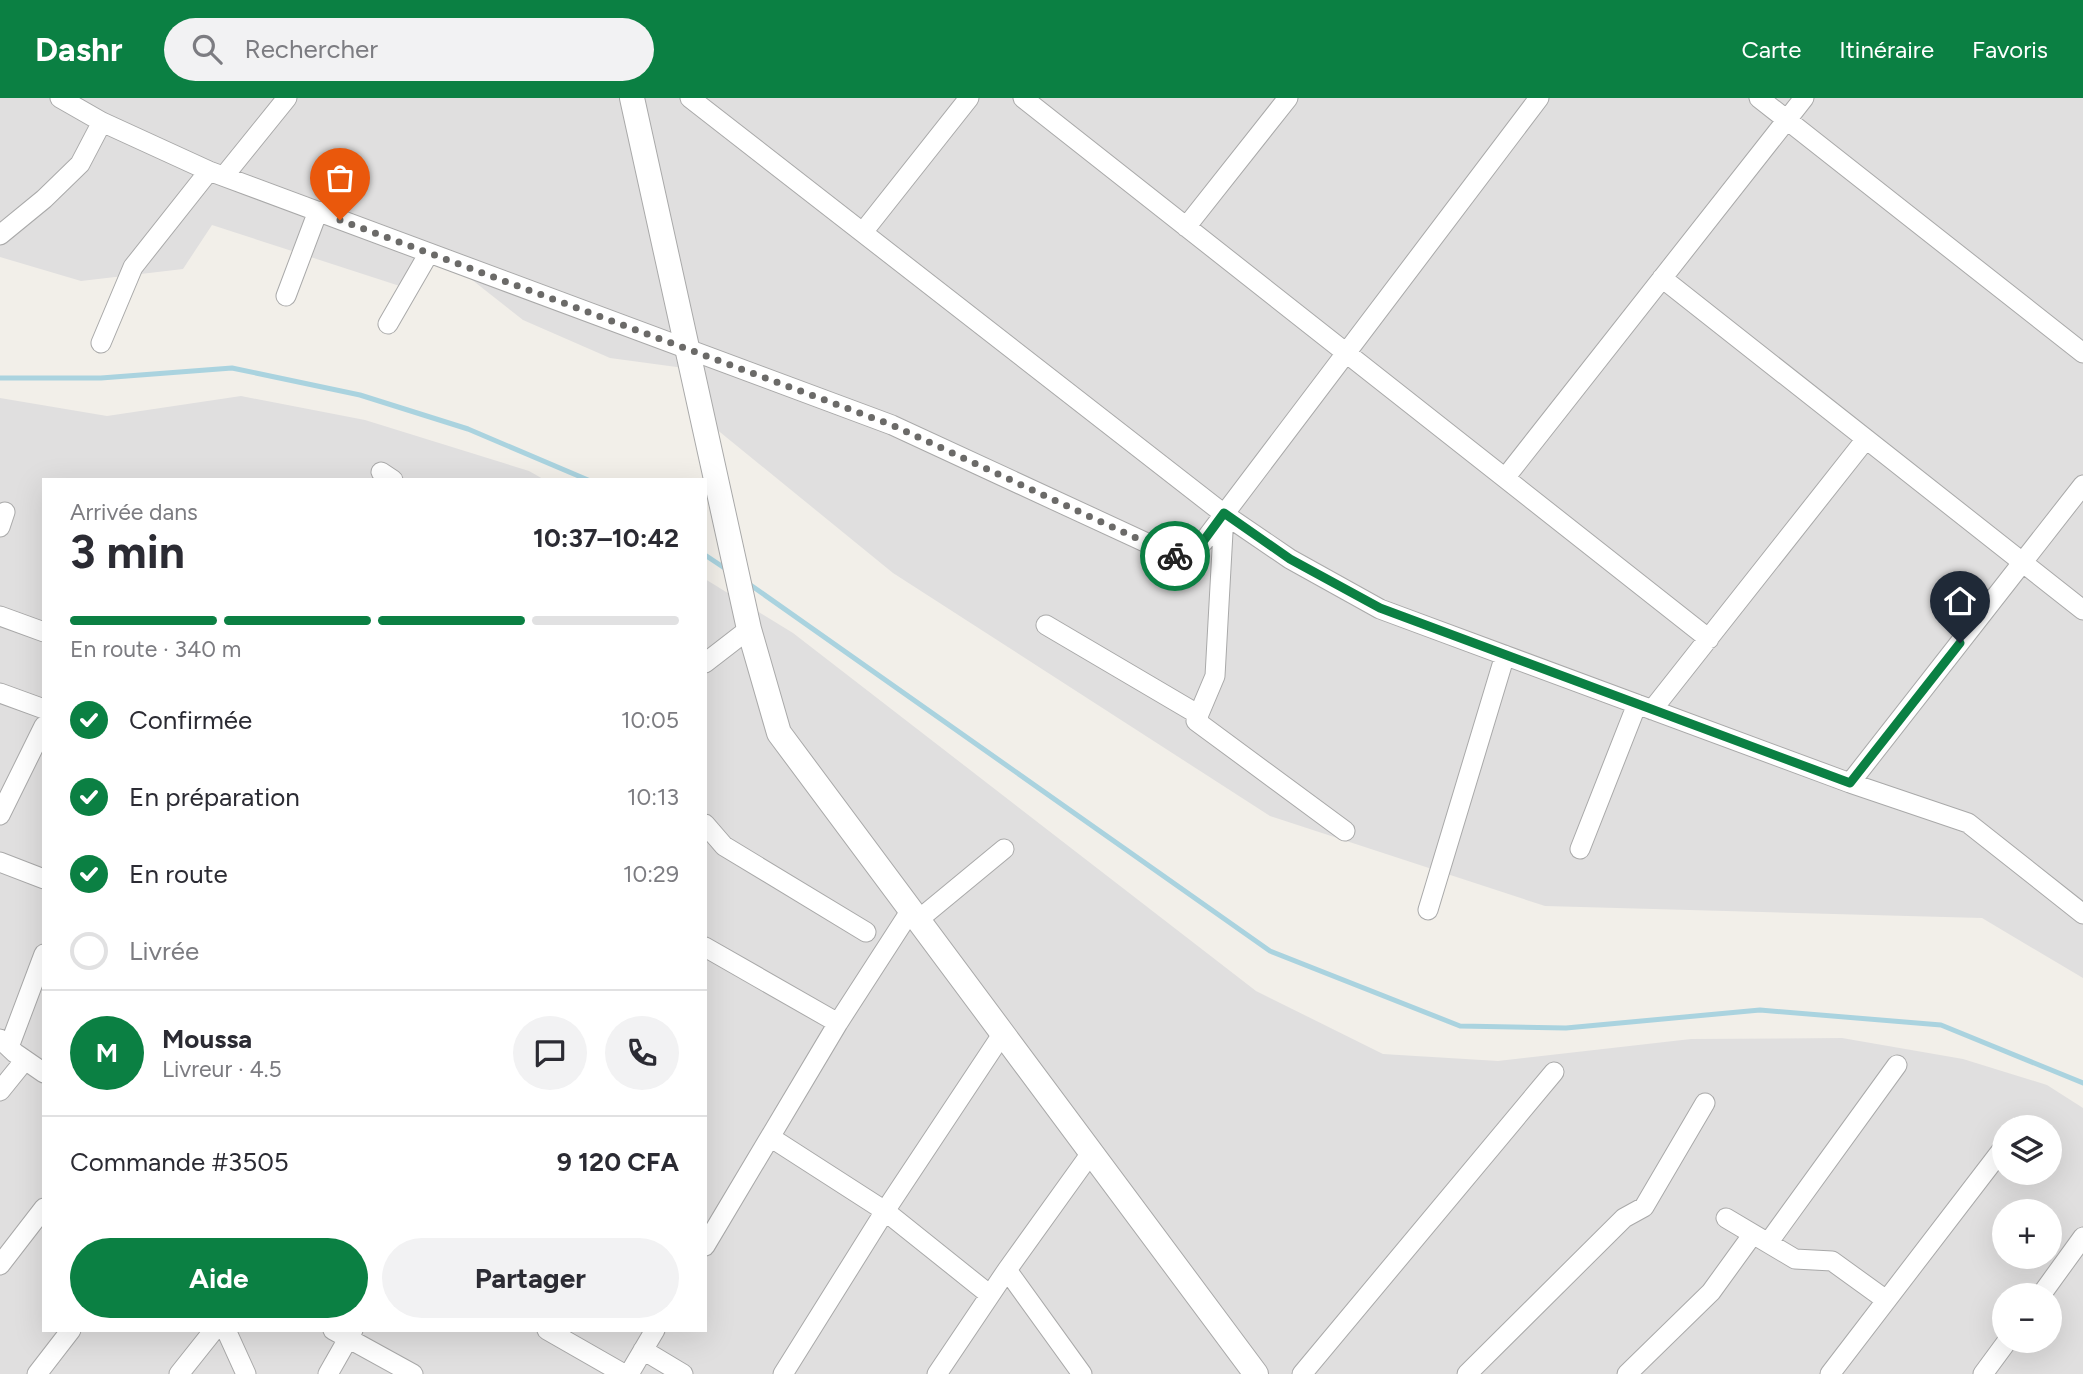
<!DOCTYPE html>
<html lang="fr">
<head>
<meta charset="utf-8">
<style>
  body { margin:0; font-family:Figtree,sans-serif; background:#f2f2f3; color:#2b2b33; height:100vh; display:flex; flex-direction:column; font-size:26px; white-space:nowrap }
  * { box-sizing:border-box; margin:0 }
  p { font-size:23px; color:#7c7c81 }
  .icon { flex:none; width:38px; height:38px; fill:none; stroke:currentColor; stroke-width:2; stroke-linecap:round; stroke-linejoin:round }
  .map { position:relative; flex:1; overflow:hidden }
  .side { position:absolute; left:42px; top:380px; width:665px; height:854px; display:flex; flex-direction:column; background:#fff; border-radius:0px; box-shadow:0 7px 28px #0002 }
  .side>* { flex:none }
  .controls { position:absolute; left:1992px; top:1017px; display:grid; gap:14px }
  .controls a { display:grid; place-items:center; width:70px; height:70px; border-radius:50%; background:#fff; box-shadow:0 7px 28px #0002; font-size:35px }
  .pin { position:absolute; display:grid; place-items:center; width:60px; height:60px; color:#fff; margin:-72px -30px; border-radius:50% 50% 50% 0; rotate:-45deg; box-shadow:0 0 7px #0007 }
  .pin .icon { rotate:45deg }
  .courier { position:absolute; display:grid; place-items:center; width:70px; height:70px; margin:-35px; border:5px solid #0b8043; border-radius:50%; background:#fff; color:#222; box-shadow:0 2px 9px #0007 }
  .headline em { font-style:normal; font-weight:700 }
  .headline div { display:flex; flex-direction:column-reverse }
  .headline { display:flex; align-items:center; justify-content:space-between; height:119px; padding:0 28px }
  h1 { font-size:46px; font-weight:700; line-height:52px }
  .bar { display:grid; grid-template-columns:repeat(4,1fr); gap:10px 7px; align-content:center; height:84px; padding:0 28px }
  .bar i { height:9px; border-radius:5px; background:#e1e1e2 }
  .bar .selected { background:#0b8043 }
  .bar p { grid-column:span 4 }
  .line { display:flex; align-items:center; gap:18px; padding:0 28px; border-top:2px solid #e1e1e2 }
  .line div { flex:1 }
  .round { display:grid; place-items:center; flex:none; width:74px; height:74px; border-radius:37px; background:#f2f2f3 }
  ol { padding:0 28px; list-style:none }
  li { display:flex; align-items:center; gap:21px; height:77px }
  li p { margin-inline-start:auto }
  li .icon { padding:7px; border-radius:50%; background:#0b8043; color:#fff; stroke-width:4 }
  li:last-child { color:#7c7c81 }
  li i { width:38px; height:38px; border:4px solid #e1e1e2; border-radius:50% }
  .cta { display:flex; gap:14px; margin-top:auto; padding:14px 28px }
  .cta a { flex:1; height:80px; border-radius:42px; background:#0b8043; color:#fff; font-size:28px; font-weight:700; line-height:80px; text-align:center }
  .cta a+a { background:#f2f2f3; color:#2b2b33 }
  header { display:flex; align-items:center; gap:42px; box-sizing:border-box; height:98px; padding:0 35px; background:#0b8043; color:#fff }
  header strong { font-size:33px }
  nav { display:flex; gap:38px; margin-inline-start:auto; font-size:24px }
  .search { width:490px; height:63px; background:#f2f2f3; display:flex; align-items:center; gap:18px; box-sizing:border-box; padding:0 24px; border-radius:38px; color:#7c7c81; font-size:26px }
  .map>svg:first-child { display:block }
</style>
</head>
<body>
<header>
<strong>Dashr</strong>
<div class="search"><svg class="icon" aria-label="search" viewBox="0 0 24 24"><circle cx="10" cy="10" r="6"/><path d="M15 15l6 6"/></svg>Rechercher</div>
<nav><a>Carte</a><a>Itinéraire</a><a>Favoris</a></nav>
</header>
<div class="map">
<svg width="2083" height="1276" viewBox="0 0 2083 1276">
  <rect width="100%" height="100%" fill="#f2efe9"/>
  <path fill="#e0dfdf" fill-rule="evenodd" d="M0,0h2083v880l-101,-60 -437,-12 -275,-90 -377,-243 -205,-167 -4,-38 -74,-10 -87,-38 -94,-74 -20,43 -197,-64 -29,44 -102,12 -81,-24z
    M241,298l124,24 164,51 14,8 -499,1v850h661v-751l88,54 463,358 127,63 115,7 193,-22 151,-1 121,21 84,26 36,23v266h-2083v-976l107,18zM2004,1029h45v45h-45zM2004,1113h45v45h-45zM2004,1197h45v45h-45z"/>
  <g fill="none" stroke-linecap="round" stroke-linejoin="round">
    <path stroke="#aad3df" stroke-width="5" d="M0,280h101l131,-10 128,27 108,34 120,51
      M705,457l21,14
      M749,486l521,367 190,75 106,2 194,-18 181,15 142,58"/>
    <g stroke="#a9a9a9" stroke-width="21">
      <path id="minor" d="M60,0l42,24 107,49 683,254 296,137 351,-464
        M690,0l534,416 66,45 90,50 470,174 118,40 115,91
        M1023,0l686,541
        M1759,0l324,255
        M224,78l63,-78
        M1186,129l102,-129
        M863,134l106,-134
        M0,137l44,-36 36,-35 22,-42
        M1662,180l421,332
        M286,198l32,-85
        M388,226l41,-71
        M101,245l32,-76 76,-96
        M381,374l12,8
        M1505,380l299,-380
        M1224,416l-9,162 -19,45 149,110
        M0,429l5,-15
        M0,518l44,16
        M1046,527l153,90
        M705,565l44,-34
        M0,595l44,16
        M1652,612l214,-271
        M1850,685l233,-298
        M0,717l44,-89
        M705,726l19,22 142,86
        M1580,751l57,-145
        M0,764l44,17
        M1428,812l77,-255
        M918,822l86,-71
        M705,849l133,76
        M0,941l15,14 29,20
        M9,949l35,-93
        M0,993l25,-31
        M2019,1029h1
        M770,1039l115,74 105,84
        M1726,1120l69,41 37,2 54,39
        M1768,1145l129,-178
        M705,1148l133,-223 73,-113
        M0,1167l44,-57
        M1007,1172l75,104
        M2041,1197l42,-58
        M226,1232l20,44
        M333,1232l80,44
        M547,1232l77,44
        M643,1252l40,24
        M37,1276l34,-44
        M179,1276l35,-44
        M328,1276l25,-44
        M629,1276l26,-44
        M783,1276l102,-163 118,-178
        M937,1276l70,-104 84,-117
        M1302,1276l252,-302
        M1467,1276l157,-156 20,-11 61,-104
        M1627,1276l84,-82 42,-58
        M1830,1276l174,-227
        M1983,1276l25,-34"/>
    </g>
    <g stroke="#a9a9a9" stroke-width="26">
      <path id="tertiary" d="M632,0l117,531 30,104 477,641"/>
    </g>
    <use href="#minor" stroke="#fff" stroke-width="19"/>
    <use href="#tertiary" stroke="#fff" stroke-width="24"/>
  </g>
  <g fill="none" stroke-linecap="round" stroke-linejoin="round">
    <path stroke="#6b6a68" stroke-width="7" stroke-dasharray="0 12.6" d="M340,122l552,205 283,131"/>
    <path stroke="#0b8043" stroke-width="9" d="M1175,458l13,6 36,-49 66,46 90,49 470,175 110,-140"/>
  </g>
</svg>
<div class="controls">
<a><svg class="icon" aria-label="layers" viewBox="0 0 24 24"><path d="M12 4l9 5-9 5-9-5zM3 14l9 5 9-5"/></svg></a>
<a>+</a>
<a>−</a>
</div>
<div class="pin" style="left:340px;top:122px;background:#ea580c"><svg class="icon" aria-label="bag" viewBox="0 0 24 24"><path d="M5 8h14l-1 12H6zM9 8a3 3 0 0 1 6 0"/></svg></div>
<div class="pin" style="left:1960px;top:545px;background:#1f2937"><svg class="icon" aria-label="home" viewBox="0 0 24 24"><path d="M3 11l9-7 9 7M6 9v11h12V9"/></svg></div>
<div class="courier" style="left:1175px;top:458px"><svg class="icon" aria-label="bike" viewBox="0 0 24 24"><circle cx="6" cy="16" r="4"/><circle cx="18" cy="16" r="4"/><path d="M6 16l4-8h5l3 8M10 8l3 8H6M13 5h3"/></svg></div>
<section class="side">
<div class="headline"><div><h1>3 min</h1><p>Arrivée dans</p></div><em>10:37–10:42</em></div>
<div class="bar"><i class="selected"></i><i class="selected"></i><i class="selected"></i><i></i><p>En route · 340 m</p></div>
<ol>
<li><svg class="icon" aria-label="check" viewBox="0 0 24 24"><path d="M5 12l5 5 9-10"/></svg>Confirmée<p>10:05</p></li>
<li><svg class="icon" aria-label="check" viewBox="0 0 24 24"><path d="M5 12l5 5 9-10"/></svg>En préparation<p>10:13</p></li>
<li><svg class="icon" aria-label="check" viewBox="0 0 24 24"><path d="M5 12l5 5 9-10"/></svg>En route<p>10:29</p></li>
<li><i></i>Livrée</li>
</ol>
<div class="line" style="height:126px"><b class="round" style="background:#0b8043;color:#fff">M</b><div><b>Moussa</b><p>Livreur · 4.5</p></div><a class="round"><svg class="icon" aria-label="chat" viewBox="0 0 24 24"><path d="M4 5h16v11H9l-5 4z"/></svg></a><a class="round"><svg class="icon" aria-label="phone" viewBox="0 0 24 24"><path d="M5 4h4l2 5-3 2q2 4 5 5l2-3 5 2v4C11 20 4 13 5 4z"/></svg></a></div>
<div class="line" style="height:91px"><div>Commande #3505</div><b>9 120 CFA</b></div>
<div class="cta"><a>Aide</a><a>Partager</a></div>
</section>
</div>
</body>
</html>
